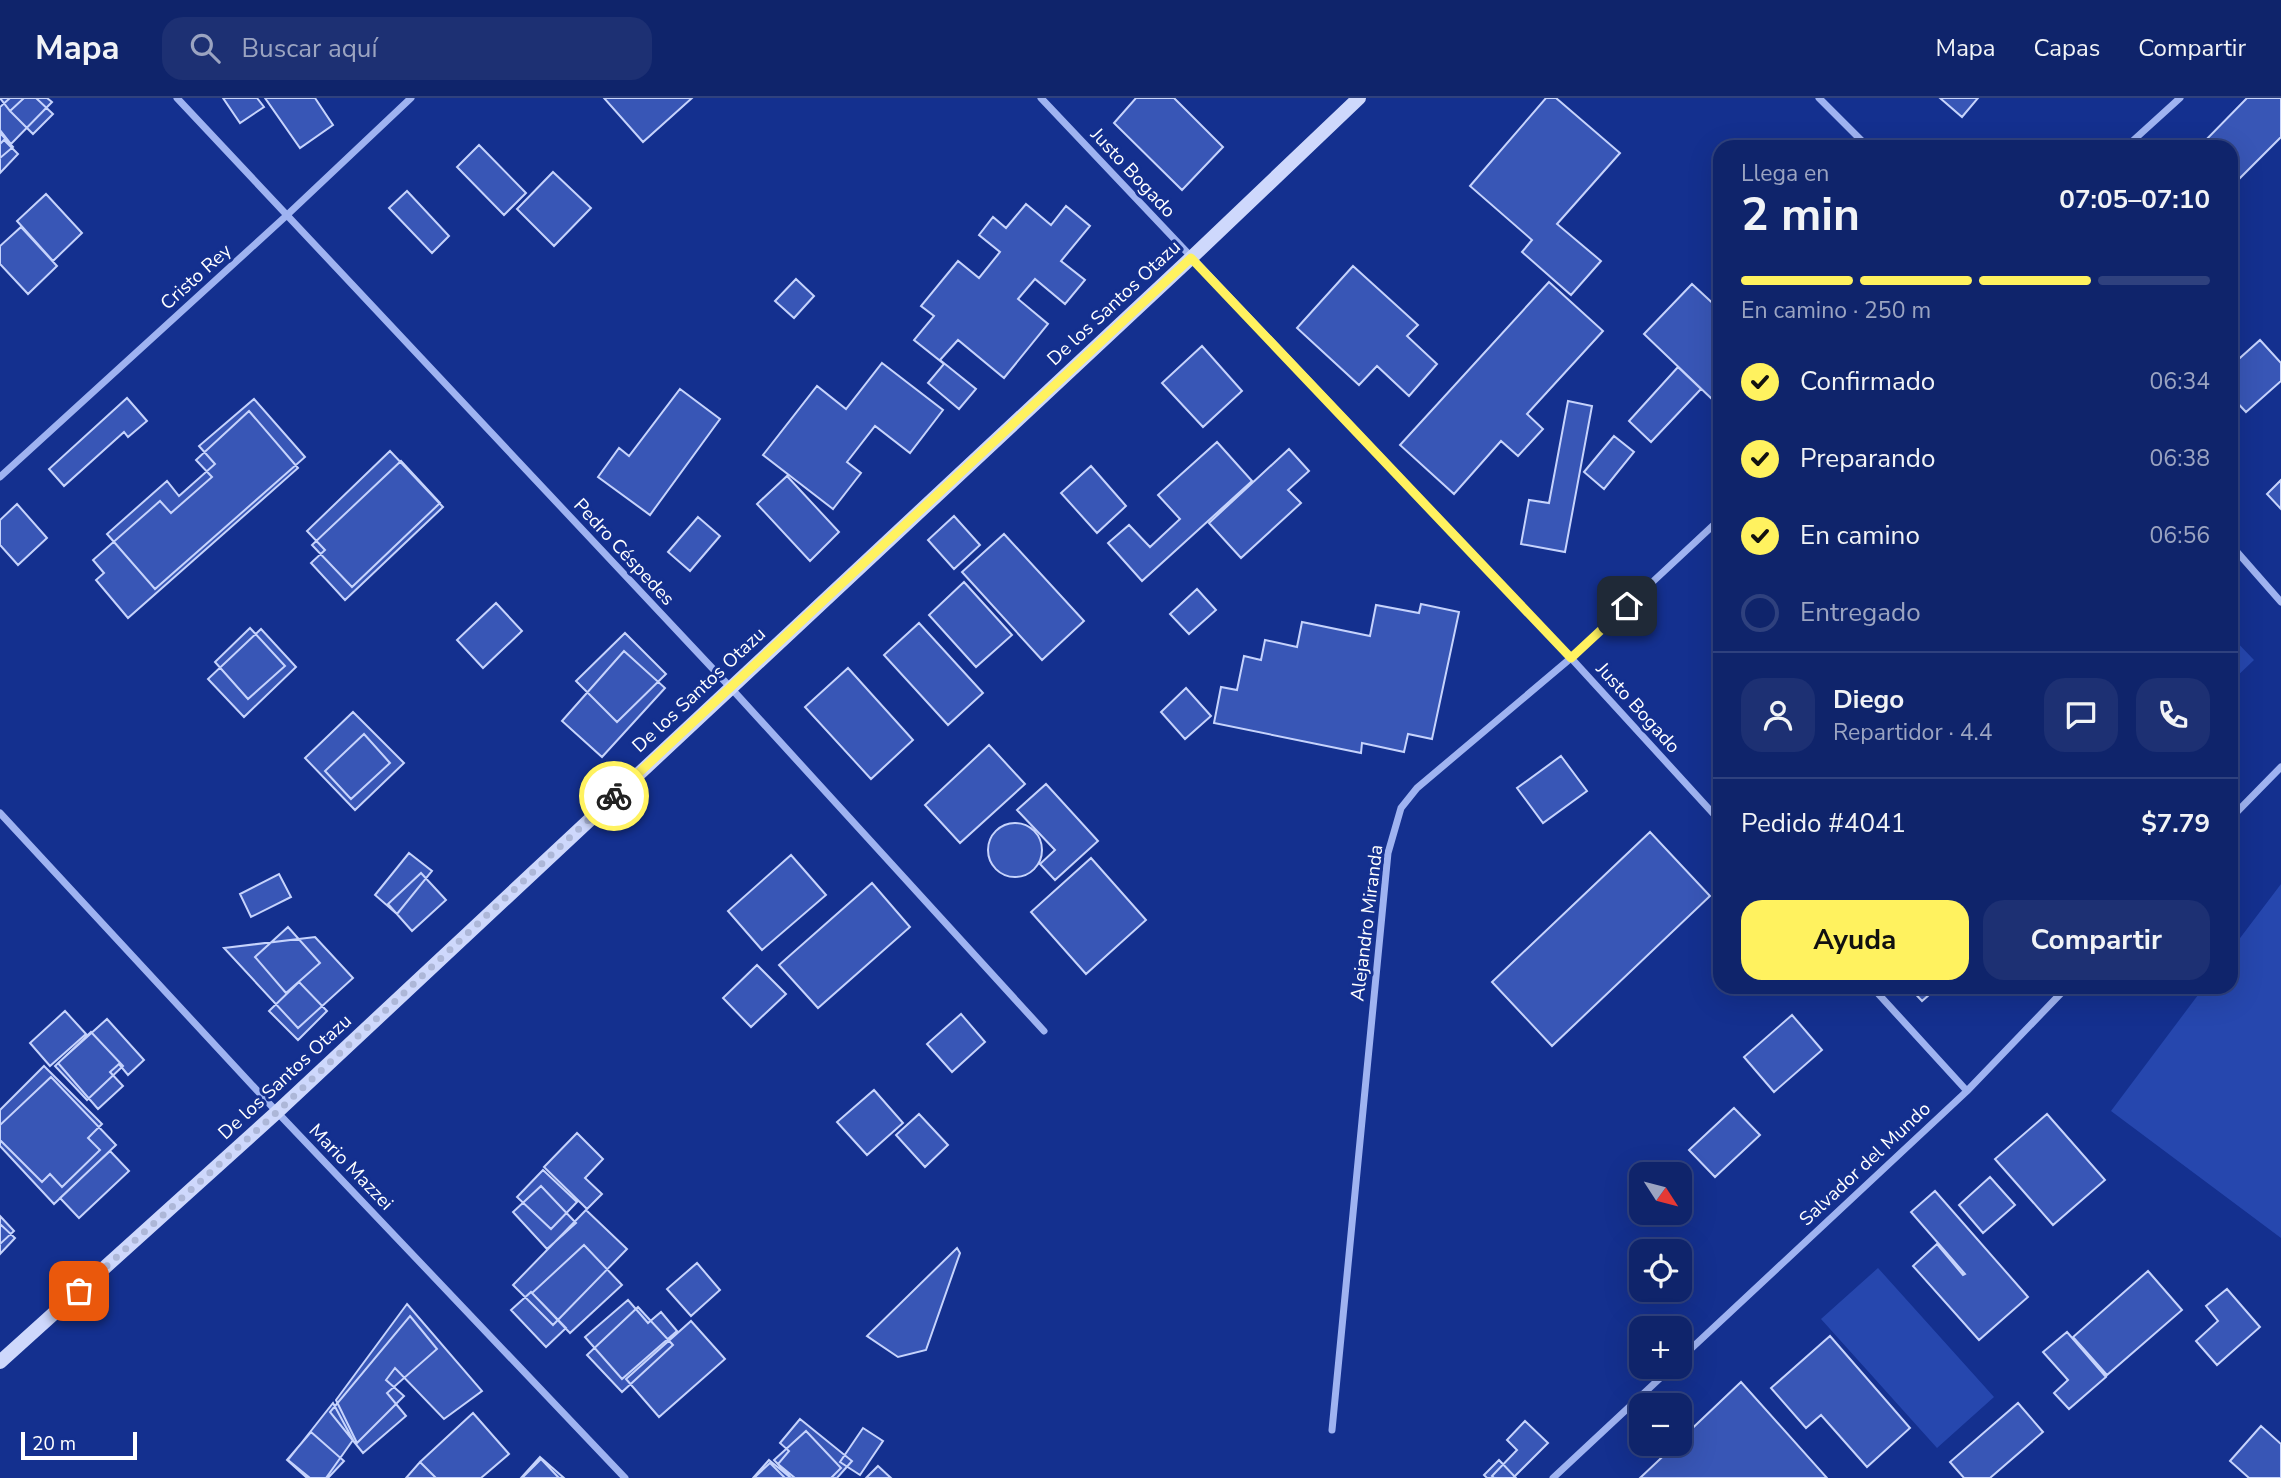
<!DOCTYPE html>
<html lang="es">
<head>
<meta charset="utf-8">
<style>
  body { margin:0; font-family:"Nunito Sans",sans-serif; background:#1d3073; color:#f1f3f6; height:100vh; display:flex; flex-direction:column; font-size:26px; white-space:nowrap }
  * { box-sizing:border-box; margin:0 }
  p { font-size:23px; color:#9ba4c1 }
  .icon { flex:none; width:38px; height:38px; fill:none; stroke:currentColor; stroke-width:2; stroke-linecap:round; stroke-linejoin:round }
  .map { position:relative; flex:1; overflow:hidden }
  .details { position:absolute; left:1713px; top:42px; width:525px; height:854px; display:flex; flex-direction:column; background:#0f246b; border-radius:21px; box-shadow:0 7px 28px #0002,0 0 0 2px #2f417e }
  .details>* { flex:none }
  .needle { width:46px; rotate:126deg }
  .tools { position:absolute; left:1629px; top:1064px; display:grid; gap:14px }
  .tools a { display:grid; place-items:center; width:63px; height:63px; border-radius:14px; background:#0f246b; box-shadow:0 7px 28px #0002,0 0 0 2px #2f417e; font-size:35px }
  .scale { position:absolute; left:21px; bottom:18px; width:116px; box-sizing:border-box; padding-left:7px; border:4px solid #fff; border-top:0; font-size:19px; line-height:24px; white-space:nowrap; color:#fff; -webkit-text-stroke:5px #14308f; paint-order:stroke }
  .pin { position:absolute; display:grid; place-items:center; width:60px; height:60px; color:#fff; margin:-30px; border-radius:14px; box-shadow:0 4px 10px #0006 }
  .courier { position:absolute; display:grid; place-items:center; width:70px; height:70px; margin:-35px; border:5px solid #fff25f; border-radius:50%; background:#fff; color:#222; box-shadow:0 2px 9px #0007 }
  .summary em { font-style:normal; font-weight:700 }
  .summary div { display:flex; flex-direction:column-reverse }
  .summary { display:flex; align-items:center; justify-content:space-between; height:119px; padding:0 28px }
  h1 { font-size:46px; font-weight:700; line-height:52px }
  .bar { display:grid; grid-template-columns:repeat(4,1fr); gap:10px 7px; align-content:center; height:84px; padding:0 28px }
  .bar i { height:9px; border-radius:5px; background:#2f417e }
  .bar .active { background:#fff25f }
  .bar p { grid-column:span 4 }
  .line { display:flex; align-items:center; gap:18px; padding:0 28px; border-top:2px solid #2f417e }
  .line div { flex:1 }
  .round { display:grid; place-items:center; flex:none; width:74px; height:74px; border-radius:21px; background:#1d3073 }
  ol { padding:0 28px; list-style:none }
  li { display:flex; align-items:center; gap:21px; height:77px }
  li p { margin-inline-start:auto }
  li .icon { padding:7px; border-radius:50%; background:#fff25f; color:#111; stroke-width:4 }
  li:last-child { color:#9ba4c1 }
  li i { width:38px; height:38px; border:4px solid #2f417e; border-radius:50% }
  .cta { display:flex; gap:14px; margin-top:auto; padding:14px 28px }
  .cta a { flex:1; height:80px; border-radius:21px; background:#fff25f; color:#111; font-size:28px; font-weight:700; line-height:80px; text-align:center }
  .cta a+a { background:#1d3073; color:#f1f3f6 }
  header { display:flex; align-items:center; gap:42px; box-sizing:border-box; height:98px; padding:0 35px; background:#0f246b; border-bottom:2px solid #2f417e }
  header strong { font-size:33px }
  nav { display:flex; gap:38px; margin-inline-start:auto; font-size:24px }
  .search { width:490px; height:63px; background:#1d3073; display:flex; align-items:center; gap:18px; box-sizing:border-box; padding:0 24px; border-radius:21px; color:#9ba4c1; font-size:26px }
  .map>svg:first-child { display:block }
</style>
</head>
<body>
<header>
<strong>Mapa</strong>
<div class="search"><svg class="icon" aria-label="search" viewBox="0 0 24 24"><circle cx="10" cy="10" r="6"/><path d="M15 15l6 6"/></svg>Buscar aquí</div>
<nav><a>Mapa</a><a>Capas</a><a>Compartir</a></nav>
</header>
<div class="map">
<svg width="2281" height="1380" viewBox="0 0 2281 1380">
  <rect width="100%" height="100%" fill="#14308f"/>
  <path fill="#2647ae" d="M2231,538l23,24 -23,22z
    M2281,786v354l-170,-127 93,-124h27v-37z
    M1878,1170l116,129 -57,51 -116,-129z"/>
  <path fill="#3856b6" stroke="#c6d3fc" stroke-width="2" d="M0,0h24l-14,13z
    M10,0h37l5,4 -41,42 -11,-14v-23z
    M24,0h12l17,16 -20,20 -23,-23z
    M223,0h34l7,9 -24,16z
    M265,0h50l18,27 -33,23z
    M604,0h88l-49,44z
    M1136,0h38l49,49 -41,43 -68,-67z
    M1546,0h10l64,55 -63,71 44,37 -30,34 -49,-43 10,-12 -62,-54z
    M1940,0h38l-16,19z
    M2247,0h34v39l-50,50v-40h-32z
    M0,35l13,14 -13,11z
    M4,42l14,14 -18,19v-29z
    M479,47l47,48 -22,22 -47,-48z
    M553,74l38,36 -37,38 -37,-37z
    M407,93l42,45 -17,17 -43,-45z
    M46,96l36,39 -29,28 -36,-40z
    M1026,106l25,21 15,-19 24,20 -29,35 24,19 -20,24 -30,-25 -17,20 30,25 -44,54 -46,-38 -18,20 36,29 -17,20 -31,-26 16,-19 -30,-24 20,-24 -13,-10 37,-45 21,17 21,-26 -21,-17 14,-18 13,11z
    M21,129l36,39 -29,28 -28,-30v-18z
    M1353,168l65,59 -11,11 30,28 -28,32 -32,-30 -18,19 -62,-57z
    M796,181l18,17 -20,22 -19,-17z
    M1549,184l54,49 -76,83 16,15 -25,27 -17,-15 -47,53 -54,-49z
    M1692,186l28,26v84l-6,7 -70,-67z
    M2260,242l21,23v18l-35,31 -15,-16v-30z
    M1202,248l40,45 -39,36 -41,-44z
    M882,265l61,47 -33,43 -35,-27 -28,36 14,11 -28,36 -70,-54 54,-69 29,23z
    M1678,269l23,22 -50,53 -22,-21z
    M680,291l40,30 -70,96 -52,-38 21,-29 10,8z
    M127,300l20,23 -19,16 -4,-5 -60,54 -15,-17z
    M254,301l51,58 -150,132 -48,-55 60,-53 12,15 36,-32 -16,-18z
    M1568,303l24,5 -27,146 -44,-8 8,-44 20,3z
    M249,313l49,57 -170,150 -32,-38 8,-7 -11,-13 67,-59 11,12 41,-36 -16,-17z
    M1614,338l20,16 -30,37 -20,-17z
    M1217,344l35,39 -110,100 -34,-38 21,-18 21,22 30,-28 -22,-24z
    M1289,351l20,22 -21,19 13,13 -60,55 -32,-35z
    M390,353l53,56 -98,93 -34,-37 14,-13 -18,-19z
    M401,363l39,42 -88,84 -40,-42z
    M1091,368l35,40 -29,27 -36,-40z
    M787,378l52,56 -29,29 -53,-57z
    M2281,382v29l-14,-15z
    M17,406l30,34 -29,27 -18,-20v-25z
    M954,418l26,29 -26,24 -26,-29z
    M698,419l22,19 -30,35 -22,-19z
    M1004,436l80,87 -42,39 -80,-88z
    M964,484l48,53 -36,32 -47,-52z
    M1197,491l19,21 -27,24 -19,-20z
    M496,505l26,28 -39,37 -26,-28z
    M1421,506l38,8 -27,127 -24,-5 -4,18 -42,-9 -1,10 -147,-30 7,-36 16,3 7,-34 17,4 4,-20 32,7 5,-25 68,14 6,-31 43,8z
    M919,525l64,70 -35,32 -64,-70z
    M250,530l35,38 -37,33 -33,-37z
    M261,531l35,38 -52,50 -36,-38z
    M625,535l41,41 -49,48 -41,-41z
    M624,553l41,37 -63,69 -40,-36z
    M848,570l65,72 -42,39 -66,-72z
    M1186,590l25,28 -26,23 -24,-27z
    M353,614l51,51 -49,47 -50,-52z
    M364,636l26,29 -39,36 -26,-28z
    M989,647l36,39 -65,59 -35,-38z
    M1561,658l26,35 -44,32 -26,-35z
    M1046,686l52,57 -43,39 -15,-16 15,-14 -38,-40z
    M988 752a27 27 0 1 1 54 0a27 27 0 1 1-54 0Z
    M1650,734l60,64 -158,150 -60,-64z
    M409,755l23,18 -35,43 -22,-19z
    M791,757l35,40 -64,55 -34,-39z
    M1091,760l55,62 -60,54 -55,-62z
    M421,775l25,27 -34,31 -24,-27z
    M279,776l12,23 -40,20 -11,-23z
    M872,785l38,44 -92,81 -39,-43z
    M288,829l32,36 -34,30 -31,-36z
    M315,839l38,41 -55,50 -74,-80z
    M757,867l29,29 -35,33 -28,-29z
    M299,884l28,29 -29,29 -29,-29z
    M1909,889h29l-16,14z
    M65,913l21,23 -36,32 -20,-23z
    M961,916l24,28 -33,30 -25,-28z
    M1792,917l30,35 -48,42 -30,-35z
    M107,921l37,41 -16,15 -9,-11 -9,8 13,14 -25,23 -40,-46z
    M91,934l32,34 -36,34 -32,-34z
    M44,968l58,58 -14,14 12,12 -38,37 -12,-13 -8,8 -42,-42v-30z
    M51,979l65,68 -62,59 -54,-58v-21z
    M874,992l29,33 -36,32 -30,-33z
    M1734,1010l26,27 -45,42 -26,-27z
    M919,1016l29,31 -23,22 -29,-32z
    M2047,1016l58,66 -52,45 -58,-66z
    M577,1035l26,26 -18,19 17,16 -15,15 -43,-42z
    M110,1053l19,20 -50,47 -19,-20z
    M543,1072l34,32 -26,27 -34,-32z
    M1990,1079l25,28 -32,28 -24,-28z
    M541,1088l35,37 -29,26 -34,-37z
    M1935,1093l93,106 -49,43 -66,-74 24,-22 26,31 2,-1 -54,-62z
    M586,1112l41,39 -74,76 -40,-40z
    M0,1118l14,15 -14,13z
    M0,1126l15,14 -15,16z
    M584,1147l38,40 -52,48 -38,-40z
    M957,1150l3,5 -34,97 -28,7 -31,-21z
    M697,1165l23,27 -29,26 -24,-27z
    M2148,1173l34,39 -75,65 -34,-38z
    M2227,1191l33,38 -43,38 -21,-24 22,-20 -12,-15z
    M531,1194l35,36 -20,19 -35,-37z
    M628,1202l20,23 13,-11 16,19 -55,48 -37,-42z
    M407,1206l75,87 -38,28 -49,-51 -9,12 18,16 -47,47 -21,-43z
    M638,1209l35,38 -51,47 -35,-37z
    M410,1218l27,33 -50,44 19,23 -43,37 -33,-41z
    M691,1223l34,38 -66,58 -33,-38z
    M2067,1234l39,45 -37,32 -15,-16 14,-13 -25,-28z
    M1830,1238l80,92 -43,39 -46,-52 -15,13 -35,-40z
    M1741,1284l86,96h-187l36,-34h4v-4z
    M333,1305l20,37 -27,38h-16l-22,-18z
    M2018,1305l25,29 -53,46h-26l-14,-16z
    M473,1315l36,41 -28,24h-45l-16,-16z
    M800,1321l52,42 -15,17h-42l-17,-14 11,-13 -9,-8z
    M1525,1323l23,22 -35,35h-19l-2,-2 25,-26 -10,-10z
    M2261,1328l20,18v34h-32l-19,-17z
    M863,1330l20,13 -23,34 -20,-13z
    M806,1333l35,37 -10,10h-40l-17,-18z
    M311,1334l33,29 -16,17h-21l-20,-18z
    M540,1359l24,21h-43z
    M541,1361l18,19h-37z
    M769,1362l22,18h-38z
    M1499,1362l17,18h-29l-3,-3z
    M420,1364l16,16h-30z
    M770,1365l15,15h-31z
    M878,1368l13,12h-25z"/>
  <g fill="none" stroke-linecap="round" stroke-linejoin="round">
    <path stroke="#9fb3f1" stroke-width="7" d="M177,0l553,589 314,344
      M1041,0l530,560 149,163
      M1819,0l49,49
      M2126,49l54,-49
      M0,379l286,-261 125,-118
      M2231,447l50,57
      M0,715l277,299 348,366
      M2231,720l50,-51
      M1872,889l95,104
      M1680,1261l287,-268 100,-104
      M1332,1332l56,-577 13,-45 16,-20 154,-130 149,-139
      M1553,1380l119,-111"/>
    <path stroke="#ced8fc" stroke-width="14" d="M0,1264l277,-250 914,-854 168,-160"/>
  </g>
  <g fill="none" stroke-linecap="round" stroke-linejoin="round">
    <path stroke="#adb7d8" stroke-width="7" stroke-dasharray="0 12.6" d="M79,1193l198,-179 337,-316"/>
    <path stroke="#fff25f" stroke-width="9" d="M614,698l577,-538 380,400 56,-52"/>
  </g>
  <g text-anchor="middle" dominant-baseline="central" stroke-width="6" stroke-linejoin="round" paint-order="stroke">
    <g font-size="19" fill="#fff" stroke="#14308f">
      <text transform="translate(1133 75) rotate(47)">Justo Bogado</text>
      <text transform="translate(196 179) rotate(-42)">Cristo Rey</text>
      <text transform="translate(1114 205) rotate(-43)">De los Santos Otazu</text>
      <text transform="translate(624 454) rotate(47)">Pedro Céspedes</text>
      <text transform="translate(699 592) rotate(-43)">De los Santos Otazu</text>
      <text transform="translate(1638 610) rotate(48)">Justo Bogado</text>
      <text transform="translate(1367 825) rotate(-83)">Alejandro Miranda</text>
      <text transform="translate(285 979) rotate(-43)">De los Santos Otazu</text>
      <text transform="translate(1865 1066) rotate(-43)">Salvador del Mundo</text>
      <text transform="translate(351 1069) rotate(46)">Mario Mazzei</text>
    </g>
  </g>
</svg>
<div class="tools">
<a><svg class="needle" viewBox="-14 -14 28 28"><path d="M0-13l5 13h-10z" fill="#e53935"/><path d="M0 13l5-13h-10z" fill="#9ba4c1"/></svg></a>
<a><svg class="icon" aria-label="locate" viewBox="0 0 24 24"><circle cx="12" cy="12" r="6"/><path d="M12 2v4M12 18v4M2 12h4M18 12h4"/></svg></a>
<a>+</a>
<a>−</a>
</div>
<div class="scale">20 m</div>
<div class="pin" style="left:79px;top:1193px;background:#ea580c"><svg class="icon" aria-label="bag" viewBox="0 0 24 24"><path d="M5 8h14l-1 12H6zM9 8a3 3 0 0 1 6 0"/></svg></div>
<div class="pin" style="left:1627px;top:508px;background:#1f2937"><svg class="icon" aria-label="home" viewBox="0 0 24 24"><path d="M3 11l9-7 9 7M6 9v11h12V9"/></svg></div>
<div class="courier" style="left:614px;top:698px"><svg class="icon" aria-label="bike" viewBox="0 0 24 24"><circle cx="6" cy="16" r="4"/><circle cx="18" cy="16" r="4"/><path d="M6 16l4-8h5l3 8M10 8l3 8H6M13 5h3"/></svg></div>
<section class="details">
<div class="summary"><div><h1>2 min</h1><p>Llega en</p></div><em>07:05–07:10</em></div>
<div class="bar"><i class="active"></i><i class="active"></i><i class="active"></i><i></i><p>En camino · 250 m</p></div>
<ol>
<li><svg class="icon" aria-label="check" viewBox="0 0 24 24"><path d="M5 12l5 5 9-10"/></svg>Confirmado<p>06:34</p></li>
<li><svg class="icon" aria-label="check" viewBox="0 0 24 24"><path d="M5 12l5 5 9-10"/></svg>Preparando<p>06:38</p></li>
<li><svg class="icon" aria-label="check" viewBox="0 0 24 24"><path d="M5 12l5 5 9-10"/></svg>En camino<p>06:56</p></li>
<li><i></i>Entregado</li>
</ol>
<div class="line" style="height:126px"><a class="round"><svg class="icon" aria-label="person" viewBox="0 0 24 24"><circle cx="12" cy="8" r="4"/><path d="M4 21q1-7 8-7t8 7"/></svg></a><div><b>Diego</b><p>Repartidor · 4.4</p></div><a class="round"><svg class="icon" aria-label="chat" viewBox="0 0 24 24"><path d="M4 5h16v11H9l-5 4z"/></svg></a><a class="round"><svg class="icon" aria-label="phone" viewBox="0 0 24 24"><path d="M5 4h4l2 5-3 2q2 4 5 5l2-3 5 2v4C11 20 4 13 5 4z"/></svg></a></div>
<div class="line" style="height:91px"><div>Pedido #4041</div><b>$7.79</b></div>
<div class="cta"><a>Ayuda</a><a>Compartir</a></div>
</section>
</div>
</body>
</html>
